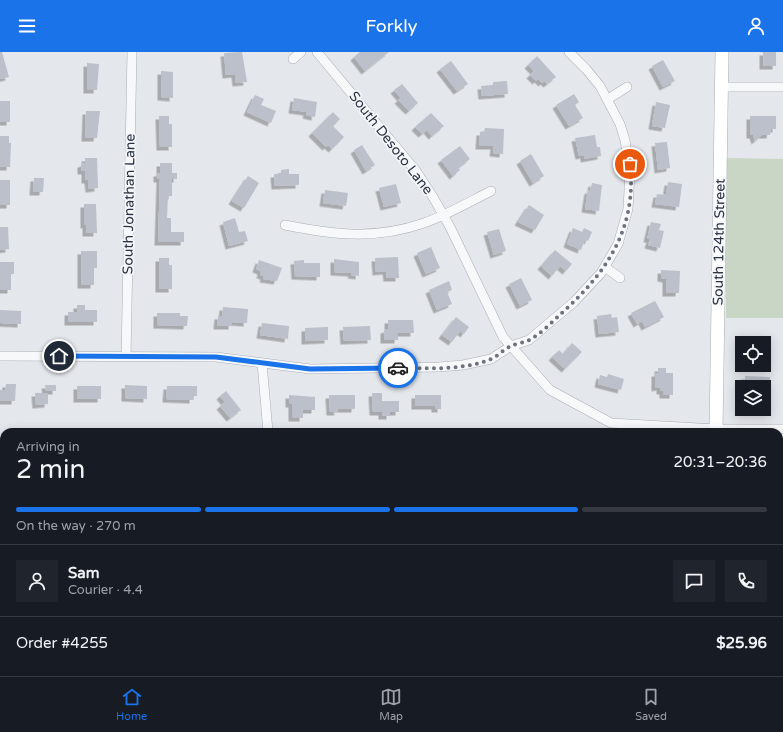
<!DOCTYPE html>
<html lang="en">
<head>
<meta charset="utf-8">
<style>
  body { margin:0; font-family:"Varela Round",sans-serif; background:#20242c; color:#f1f3f6; height:100vh; display:flex; flex-direction:column; font-size:15px; white-space:nowrap }
  * { box-sizing:border-box; margin:0 }
  p { font-size:13px; color:#9ea1a6 }
  .icon { flex:none; width:22px; height:22px; fill:none; stroke:currentColor; stroke-width:2; stroke-linecap:round; stroke-linejoin:round }
  .map { position:relative; flex:1; overflow:hidden }
  .drawer { position:absolute; left:0px; top:376px; width:783px; height:248px; display:flex; flex-direction:column; background:#171b24; border-radius:12px 12px 0 0; box-shadow:0 2px 10px #0003 }
  .drawer>* { flex:none }
  .controls { position:absolute; left:735px; top:284px; display:grid; gap:8px }
  .controls a { display:grid; place-items:center; width:36px; height:36px; border-radius:0px; background:#171b24; box-shadow:0 2px 10px #0003; font-size:20px }
  .pin { position:absolute; display:grid; place-items:center; width:34px; height:34px; color:#fff; margin:-17px; border:2px solid #fff; border-radius:50%; box-shadow:0 1px 4px #0007 }
  .courier { position:absolute; display:grid; place-items:center; width:40px; height:40px; margin:-20px; border:3px solid #1a73e8; border-radius:50%; background:#fff; color:#222; box-shadow:0 1px 5px #0007 }
  .head em { font-style:normal; font-weight:600 }
  .head div { display:flex; flex-direction:column-reverse }
  .head { display:flex; align-items:center; justify-content:space-between; height:68px; padding:0 16px }
  h1 { font-size:26px; font-weight:600; line-height:30px }
  .bar { display:grid; grid-template-columns:repeat(4,1fr); gap:6px 4px; align-content:center; height:48px; padding:0 16px }
  .bar i { height:5px; border-radius:3px; background:#363941 }
  .bar .current { background:#1a73e8 }
  .bar p { grid-column:span 4 }
  .line { display:flex; align-items:center; gap:10px; padding:0 16px; border-top:1px solid #363941 }
  .line div { flex:1 }
  .round { display:grid; place-items:center; flex:none; width:42px; height:42px; border-radius:0px; background:#20242c }
  header { display:flex; justify-content:space-between; align-items:center; height:52px; padding:0 16px; background:#1a73e8; color:#fff; font-size:18px; font-weight:600 }
  .dock { display:flex; justify-content:space-around; align-items:center; height:56px; border-top:1px solid #363941; background:#171b24; font-size:11px; color:#9ea1a6 }
  .dock a { display:grid; justify-items:center; gap:2px }
  .dock .current { color:#1a73e8 }
  .map>svg:first-child { display:block }
</style>
</head>
<body>
<header><svg class="icon" aria-label="menu" viewBox="0 0 24 24"><path d="M4 6h16M4 12h16M4 18h16"/></svg>Forkly<svg class="icon" aria-label="person" viewBox="0 0 24 24"><circle cx="12" cy="8" r="4"/><path d="M4 21q1-7 8-7t8 7"/></svg></header>
<div class="map">
<svg width="783" height="624" viewBox="0 0 783 624">
  <defs>
    <filter id="shadow"><feDropShadow dx="-3.5" dy="3.5" stdDeviation="0" flood-color="#0004"/></filter>
  </defs>
  <rect width="100%" height="100%" fill="#e4e7ec"/>
  <path fill="#c9d6c5" d="M726,106l57,1v159h-57z"/>
  <g fill="none" stroke-linecap="round" stroke-linejoin="round">
    <path stroke="#9fb4cc" stroke-width="2.5" d="M0,412l4,7
      M43,624l1,-4"/>
  </g>
  <path fill="#bbc0ca" filter="url(#shadow)" d="M0,0h2l7,25 -9,2z
    M242,0l5,30 -11,1 -1,-9 -9,1 -2,-22z
    M360,0h29l-24,19 -11,-14z
    M763,0h13v14h-13z
    M537,4l19,21 -9,7 -3,-3 -2,2 -4,-4 -2,2 -6,-6 4,-4 -6,-6z
    M663,8l12,21 -12,6 -11,-21z
    M451,9l17,23 -11,7 -17,-22z
    M87,11l12,1 -2,26h-10z
    M161,19l12,1v26l-12,-1z
    M507,29l1,13 -26,2 -1,-10 12,-1v-3z
    M402,32l16,19 -9,8 -11,-11 3,-2 -7,-8z
    M574,42l5,8 -4,3 8,13 -14,8 -13,-21z
    M255,43l9,4 -3,6 15,6 -5,12 -24,-11z
    M294,46l23,4 -2,15 -9,-2 1,-3 -15,-2z
    M0,49h10v21h-10z
    M656,50l14,3 -5,23 -13,-2z
    M86,59h14l-3,27h-12z
    M333,60l7,7 -7,7 11,11 -12,12 -4,-4 -2,2 -14,-14z
    M431,61l13,13 -12,10 -5,-6 -5,4 -7,-7z
    M159,64h10v8h3v23h-12z
    M750,64h26v13h-5l-1,6h-8l-7,6 -2,-6h-3z
    M485,76l19,1 -1,25 -10,-1 1,-7h-15l1,-14h4z
    M595,83l2,12h3l1,9 -17,3v-4l-5,1 -4,-18z
    M0,84h9v7h2l-1,24h-10z
    M667,90l3,26 -12,2 -3,-27z
    M362,93l13,20 -9,6 -12,-21z
    M460,94l10,13 -12,9 2,2 -7,6 -12,-16z
    M531,102l13,22 -11,7 -13,-22z
    M85,106h12l1,30 -9,1 -1,-9h-3v-9h-4v-7l4,-1z
    M160,111h12v10h5v6h-5v17h-4l-1,22h4v14h13v10h-26l2,-63h-3v-6h3z
    M289,117v5h10v11l-24,1 -1,-12h7v-4z
    M248,124l11,7 -15,25 -12,-7z
    M34,126h10l-1,14h-10z
    M0,128h10v25h-10z
    M668,130l14,2 -3,23 -24,-3 2,-10 9,1z
    M592,131l10,2 -3,26 -14,-2 3,-19 2,1z
    M396,132l5,19 -17,4 -5,-19z
    M325,138l23,3 -2,13 -23,-3z
    M84,152h12l1,29h-11v-8h-2z
    M529,153l15,10 -9,15 -17,-8z
    M235,166l4,14 6,-1 3,10 -19,5 -6,-24z
    M651,170l10,2 -2,6 5,1 -4,17 -12,-3 2,-6h-3z
    M0,175h8l1,22 -9,1z
    M573,176l9,4 2,-4 8,4 -4,9 -3,-2 -4,11 -14,-6z
    M499,177l7,22 -12,4 -7,-23z
    M431,195l9,21 -14,6 -9,-21z
    M555,198l17,14 -6,7 -6,-5 -8,10 -11,-10z
    M81,199h16v17h-3v17h-13z
    M398,205l1,21h-12l-1,-7 -10,1 -1,-14z
    M159,206h10v7h3v24h-13z
    M334,207l25,3v14l-8,-1 1,-2 -18,-1z
    M259,208l23,8 -5,13 -14,-2 1,-3 -4,-1 1,-4 -5,-2z
    M304,208v3h16v14l-25,-1 -1,-15z
    M0,210h14v12h-3v16h-11z
    M661,218l19,1 -1,22h-13v-14l-5,-1z
    M521,226l11,22 -12,6 -11,-22z
    M449,229l3,9 -5,2 5,12 -15,6 -8,-20z
    M655,249l9,16 -19,10 -3,-6 -5,3 -6,-11z
    M77,253h8v5h12v12h-29v-10h9z
    M223,255l25,2 -1,14 -15,-1v4h-15l1,-10h4z
    M0,258l21,1v13l-21,-1z
    M157,261h23v3h8l-1,10 -30,-1z
    M611,262l1,4 5,-1 2,15 -20,2 -2,-18z
    M456,265l13,10 -5,7 -4,-3 -8,11 -10,-7z
    M388,268h25l1,13h-16v7h-14v-10l4,-1z
    M262,271l27,3 -1,13 -28,-4z
    M370,274l1,14 -27,1 -1,-14z
    M328,275v13l-23,1v-13z
    M572,291l10,9 -17,17 -13,-12 7,-7 4,4z
    M658,316h8v5h7v22h-10v-4h-3v-4l-5,1v-15h3z
    M608,322l16,5 -3,11 -23,-6 2,-9 7,2z
    M745,324l25,1v7l-11,-1v3h-15z
    M6,332h10l-1,17h-15v-11h5z
    M45,333h11v6h-10z
    M125,333l22,1v13l-22,-1z
    M77,334h24v13h-24z
    M167,334h30v10h-4v4l-27,-1z
    M226,339l15,19 -11,8 -10,-12 5,-4 -5,-6z
    M35,341h13v11l-12,1z
    M372,341h10v8h17v11h-9v4h-8v-4h-9z
    M289,343l26,2v13h-12v8h-11v-14h-3z
    M329,343h26v14h-18l1,3h-8z
    M415,343h26v14h-6v-3h-20z"/>
  <g fill="none" stroke-linecap="round" stroke-linejoin="round">
    <g stroke="#a9aeb7" stroke-width="10">
      <path id="street" d="M317,0l99,119 17,26 17,30 53,110 47,53 61,33 105,6h67
        M293,7l8,-7
        M722,35h61
        M608,47l19,-12
        M285,173c49,10 90,15 139,-2 23,-8 45,-21 67,-32
        M605,215l15,11
        M0,304l216,1 94,12 129,-2 24,-2 28,-6 20,-13 18,-6 45,-38 27,-29 17,-29 10,-35 2,-37 -5,-32 -5,-16 -20,-38 -14,-17 -17,-17
        M126,305l6,-305
        M262,311l6,69
        M0,483l4,-3
        M274,624v-4
        M482,624v-4
        M620,624v-4"/>
    </g>
    <g stroke="#a9aeb7" stroke-width="14">
      <path id="secondary" d="M716,380l6,-380
        M715,624v-4"/>
    </g>
    <use href="#street" stroke="#f7f8fa" stroke-width="9"/>
    <use href="#secondary" stroke="#fff" stroke-width="13"/>
  </g>
  <g fill="none" stroke-linecap="round" stroke-linejoin="round">
    <path stroke="#6c737f" stroke-width="4" stroke-dasharray="0 7.2" d="M398,316c29,0 64,3 93,-9 7,-3 13,-10 20,-13 6,-3 14,-3 20,-7 12,-7 22,-18 32,-27 45,-41 74,-85 67,-148"/>
    <path stroke="#1a73e8" stroke-width="5" d="M59,304l157,1 94,12 88,-1"/>
  </g>
  <g text-anchor="middle" dominant-baseline="central" stroke-width="3.5" stroke-linejoin="round" paint-order="stroke">
    <g font-size="14" fill="#2b3445" stroke="#f4f6f9">
      <text transform="translate(391 91) rotate(52)">South Desoto Lane</text>
      <text transform="translate(129 152) rotate(-89)">South Jonathan Lane</text>
      <text transform="translate(719 190) rotate(-89)">South 124th Street</text>
    </g>
  </g>
</svg>
<div class="controls">
<a><svg class="icon" aria-label="locate" viewBox="0 0 24 24"><circle cx="12" cy="12" r="6"/><path d="M12 2v4M12 18v4M2 12h4M18 12h4"/></svg></a>
<a><svg class="icon" aria-label="layers" viewBox="0 0 24 24"><path d="M12 4l9 5-9 5-9-5zM3 14l9 5 9-5"/></svg></a>
</div>
<div class="pin" style="left:630px;top:112px;background:#ea580c"><svg class="icon" aria-label="bag" viewBox="0 0 24 24"><path d="M5 8h14l-1 12H6zM9 8a3 3 0 0 1 6 0"/></svg></div>
<div class="pin" style="left:59px;top:304px;background:#1f2937"><svg class="icon" aria-label="home" viewBox="0 0 24 24"><path d="M3 11l9-7 9 7M6 9v11h12V9"/></svg></div>
<div class="courier" style="left:398px;top:316px"><svg class="icon" aria-label="car" viewBox="0 0 24 24"><path d="M5 17H2v-5l4-1 3-4h7l3 4 3 1v5h-3M9 17h6M6 11h13"/><circle cx="7" cy="17" r="2"/><circle cx="17" cy="17" r="2"/></svg></div>
<section class="drawer">
<div class="head"><div><h1>2 min</h1><p>Arriving in</p></div><em>20:31–20:36</em></div>
<div class="bar"><i class="current"></i><i class="current"></i><i class="current"></i><i></i><p>On the way · 270 m</p></div>
<div class="line" style="height:72px"><a class="round"><svg class="icon" aria-label="person" viewBox="0 0 24 24"><circle cx="12" cy="8" r="4"/><path d="M4 21q1-7 8-7t8 7"/></svg></a><div><b>Sam</b><p>Courier · 4.4</p></div><a class="round"><svg class="icon" aria-label="chat" viewBox="0 0 24 24"><path d="M4 5h16v11H9l-5 4z"/></svg></a><a class="round"><svg class="icon" aria-label="phone" viewBox="0 0 24 24"><path d="M5 4h4l2 5-3 2q2 4 5 5l2-3 5 2v4C11 20 4 13 5 4z"/></svg></a></div>
<div class="line" style="height:52px"><div>Order #4255</div><b>$25.96</b></div>
</section>
</div>
<nav class="dock">
<a class="current"><svg class="icon" aria-label="home" viewBox="0 0 24 24"><path d="M3 11l9-7 9 7M6 9v11h12V9"/></svg>Home</a>
<a><svg class="icon" aria-label="map" viewBox="0 0 24 24"><path d="M3 6l6-2 6 2 6-2v14l-6 2-6-2-6 2zM9 4v14M15 6v14"/></svg>Map</a>
<a><svg class="icon" aria-label="saved" viewBox="0 0 24 24"><path d="M7 4h10v16l-5-4-5 4z"/></svg>Saved</a>
</nav>
</body>
</html>
